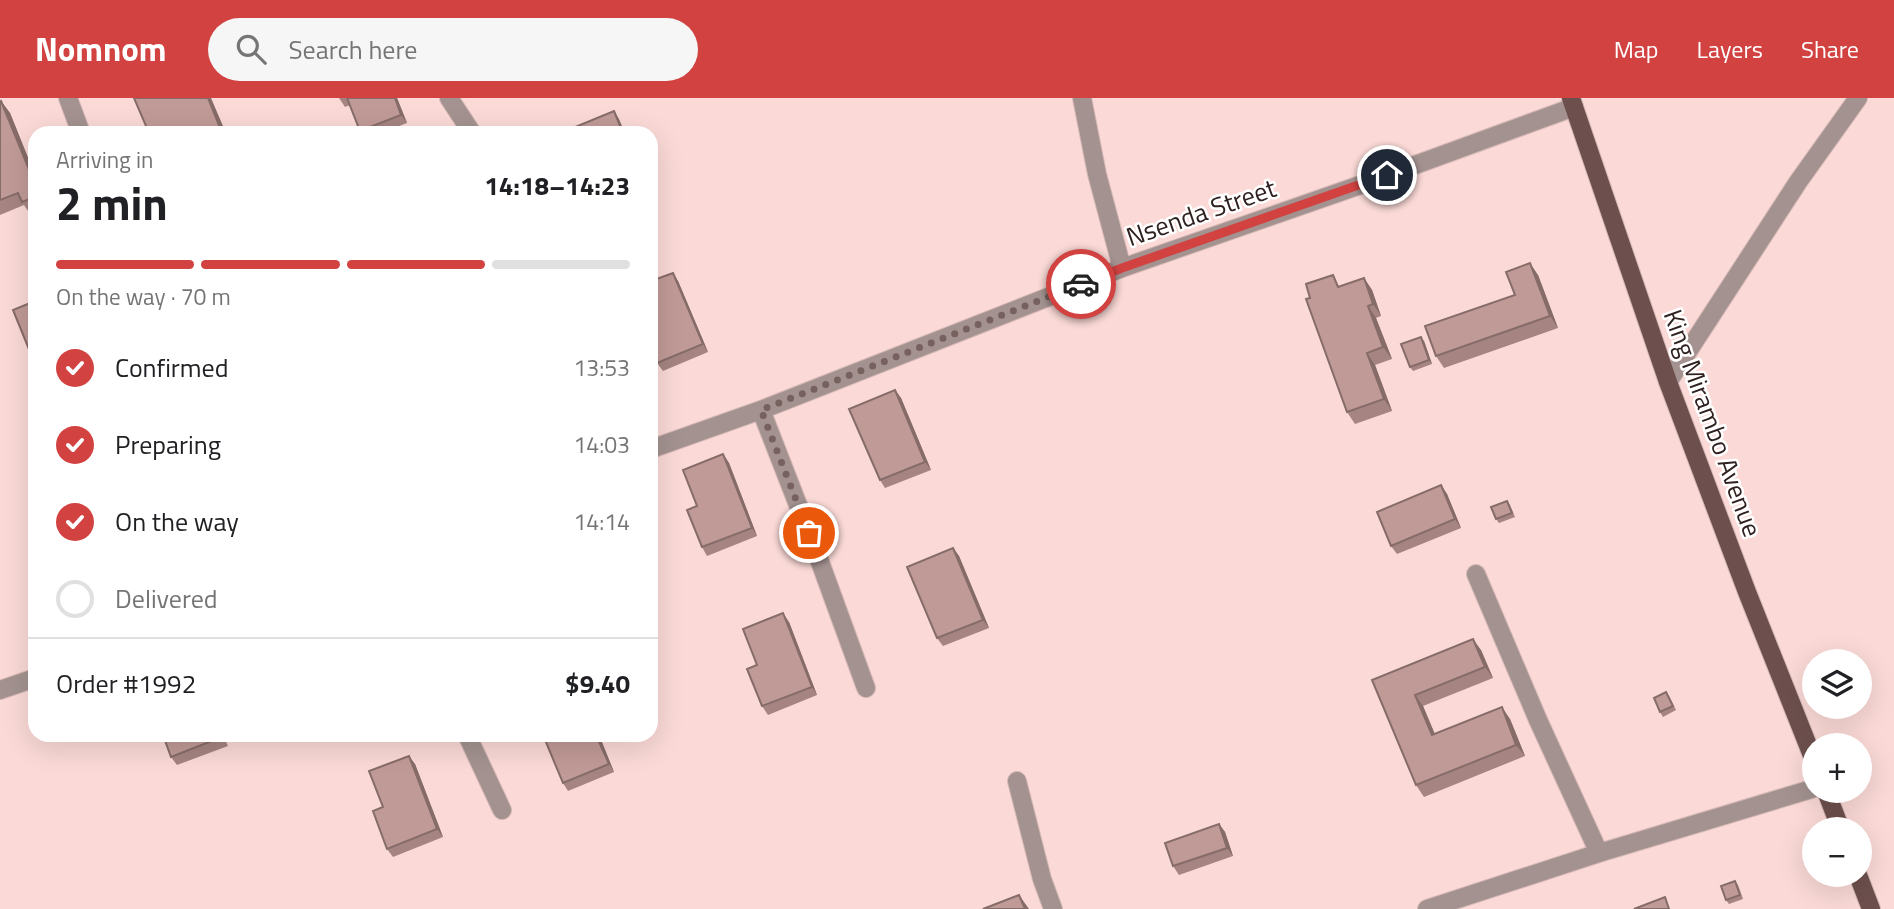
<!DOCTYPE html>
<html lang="en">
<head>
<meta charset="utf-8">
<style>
  body { margin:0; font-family:"Titillium Web",sans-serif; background:#f6f6f6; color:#202124; height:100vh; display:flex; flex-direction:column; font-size:26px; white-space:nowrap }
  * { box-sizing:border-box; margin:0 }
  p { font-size:23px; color:#757577 }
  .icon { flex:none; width:38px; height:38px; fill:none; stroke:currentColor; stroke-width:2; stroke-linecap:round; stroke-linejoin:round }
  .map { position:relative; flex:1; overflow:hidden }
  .sheet { position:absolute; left:28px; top:28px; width:630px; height:616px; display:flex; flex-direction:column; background:#fff; border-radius:21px; box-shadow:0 7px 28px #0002 }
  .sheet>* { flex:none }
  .controls { position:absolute; left:1802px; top:551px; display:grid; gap:14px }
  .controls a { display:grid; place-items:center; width:70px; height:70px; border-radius:50%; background:#fff; box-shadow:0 7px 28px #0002; font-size:35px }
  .pin { position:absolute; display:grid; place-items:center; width:60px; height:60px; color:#fff; margin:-30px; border:4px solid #fff; border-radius:50%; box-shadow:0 2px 7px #0007 }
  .courier { position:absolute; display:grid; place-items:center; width:70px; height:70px; margin:-35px; border:5px solid #d14241; border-radius:50%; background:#fff; color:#222; box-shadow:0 2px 9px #0007 }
  .overview em { font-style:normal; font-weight:700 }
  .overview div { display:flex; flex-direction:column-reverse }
  .overview { display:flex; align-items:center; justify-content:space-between; height:119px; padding:0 28px }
  h1 { font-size:46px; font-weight:700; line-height:52px }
  .bar { display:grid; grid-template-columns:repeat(4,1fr); gap:10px 7px; align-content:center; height:84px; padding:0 28px }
  .bar i { height:9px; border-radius:5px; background:#e0e0e0 }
  .bar .active { background:#d14241 }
  .bar p { grid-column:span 4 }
  .line { display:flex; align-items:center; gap:18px; padding:0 28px; border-top:2px solid #e0e0e0 }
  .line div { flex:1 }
  ol { padding:0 28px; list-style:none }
  li { display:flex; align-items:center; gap:21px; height:77px }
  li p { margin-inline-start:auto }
  li .icon { padding:7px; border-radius:50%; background:#d14241; color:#fff; stroke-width:4 }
  li:last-child { color:#757577 }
  li i { width:38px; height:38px; border:4px solid #e0e0e0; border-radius:50% }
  header { display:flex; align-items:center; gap:42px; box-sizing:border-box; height:98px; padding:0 35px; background:#d14241; color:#fff }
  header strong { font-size:33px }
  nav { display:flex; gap:38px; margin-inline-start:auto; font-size:24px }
  .search { width:490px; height:63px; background:#f6f6f6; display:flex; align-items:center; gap:18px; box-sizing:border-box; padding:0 24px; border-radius:38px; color:#757577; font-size:26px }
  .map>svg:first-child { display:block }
</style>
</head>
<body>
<header>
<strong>Nomnom</strong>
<div class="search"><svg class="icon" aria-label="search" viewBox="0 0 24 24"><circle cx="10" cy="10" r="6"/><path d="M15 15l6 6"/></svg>Search here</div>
<nav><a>Map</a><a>Layers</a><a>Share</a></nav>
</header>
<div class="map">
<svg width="1894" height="811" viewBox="0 0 1894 811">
  <rect width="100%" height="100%" fill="#fad9d6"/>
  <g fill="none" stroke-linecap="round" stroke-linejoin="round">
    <g stroke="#d5b8b5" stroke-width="20">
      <path id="minor" d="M68,0l13,35
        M449,0l23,35
        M1082,0l15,76 25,94
        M1668,284l130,-200 60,-84
        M761,312l55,141 50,137
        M651,351l110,-39 361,-142 241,-84 211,-77
        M1476,476l62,146 61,133
        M0,592l35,-12
        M467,637l35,75
        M1017,683l25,98 11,30
        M1427,811l172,-56 216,-65"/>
    </g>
    <g stroke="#d5b8b5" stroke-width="20">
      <path id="major" d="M1571,0l97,284 79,210 68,171
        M1826,693l15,39
        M1858,777l13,34"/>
    </g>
    <use href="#minor" stroke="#a39290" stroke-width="18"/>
    <use href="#major" stroke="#6d504e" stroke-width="18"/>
  </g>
  <path fill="#a58481" d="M339,0h58l10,25 -26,10h-19l-12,-28 -5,2z
    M1,3l9,12 25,62v37l-5,2 -6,-9 -24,10v-113z
    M1538,177l20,53 -114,40 -8,-12 79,-61z
    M1364,180l8,12 9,26 -5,2 16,41 -17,6 17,46 -37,13 -8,-12 -6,-126z
    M678,183l30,71 -45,19 -6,-8z
    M1424,243l8,23 -19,7 -3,-4z
    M895,292l6,8 30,72 -46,18 -5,-8z
    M723,356l6,9 28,73 -50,20 -5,-9 -5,-41z
    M1441,387l6,9 14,34 -64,26 -6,-8z
    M1507,403l3,4 5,12 -16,6 -3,-4z
    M953,450l6,8 30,72 -46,18 -6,-8z
    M789,524l28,73 -49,20 -6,-9 -5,-41z
    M1481,552l12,28 -70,28 12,28 75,-15 15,37 -101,41 -8,-12 -44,-105z
    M1669,598l7,14 -13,7 -3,-5z
    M223,637l5,11 -51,19 -6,-8z
    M599,637l15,37 -46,19 -5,-8z
    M415,666l28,73 -50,20 -6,-8z
    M1219,726l6,8 8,24 -54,19 -6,-9z
    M1735,783l3,4 5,14 -14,5 -3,-4z"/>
  <path fill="#866c69" d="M208,0h3l15,35h-4z
    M395,0h2l10,25 -6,-8z
    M1,3l9,12 25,62v9z
    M614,13l5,8 6,14h-2z
    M1530,165l8,12 20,53 -8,-12z
    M673,175l5,8 30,71 -5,-8z
    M1364,180l8,12 9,26 -8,-12z
    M1368,208l8,12 16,41 -9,-12z
    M1421,239l3,4 8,23 -3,-4z
    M1367,255l8,12 17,46 -8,-12z
    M895,292l6,8 30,72 -6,-8z
    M723,356l6,9 28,73 -5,-8z
    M1441,387l6,9 14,34 -6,-9z
    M953,450l6,8 30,72 -6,-8z
    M783,515l6,9 28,73 -5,-8z
    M1473,541l8,11 12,28 -8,-11z
    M1415,597l8,11 17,41 -8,-12z
    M1502,609l8,12 15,37 -9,-11z
    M596,637h3l15,37 -5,-8z
    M409,658l6,8 28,73 -6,-8z
    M1219,726l6,8 8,24 -6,-8z
    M1019,797l10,14h-4z"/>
  <path fill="#c09a96" stroke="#866c69" stroke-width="2" d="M134,0h74l14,35h-73z
    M347,0h48l6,17 -41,16z
    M1,3l34,83v13l-13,5 -4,-9 -18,7v-98z
    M614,13l9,22h-53l-2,-3z
    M1530,165l20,53 -114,40 -11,-30 90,-31 -9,-23z
    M673,175l30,71 -46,19 -6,-14v-68z
    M1333,177l5,12 26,-9 9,26 -5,2 15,41 -16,6 17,46 -37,13 -41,-113 4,-1 -4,-14z
    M35,203v63l-22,-54z
    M1421,239l8,23 -19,7 -9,-23z
    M895,292l30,72 -45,18 -31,-71z
    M723,356l29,74 -50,19 -15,-37 10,-4 -14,-36z
    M1441,387l14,34 -64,27 -14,-34z
    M1507,403l5,12 -16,6 -5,-12z
    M953,450l30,72 -46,18 -30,-71z
    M783,515l29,74 -50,19 -15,-37 10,-4 -14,-36z
    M1473,541l12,28 -70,28 17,40 70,-28 14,38 -100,40 -44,-105z
    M1666,594l7,14 -13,6 -6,-14z
    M163,637h58l1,2 -51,20z
    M543,637h53l13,29 -46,19z
    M409,658l28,73 -50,20 -14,-38 10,-4 -14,-36z
    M1219,726l8,24 -54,18 -8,-23z
    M1735,783l5,14 -14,5 -5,-14z
    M1019,797l6,14h-42z
    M1665,799l4,12h-35z"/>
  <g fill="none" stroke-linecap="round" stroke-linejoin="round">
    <path stroke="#76615f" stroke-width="7" stroke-dasharray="0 12.6" d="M809,435l-48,-123 320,-126"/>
    <path stroke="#d14241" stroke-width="9" d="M1081,186l41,-16 265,-93"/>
  </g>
  <g text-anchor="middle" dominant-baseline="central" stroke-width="5" stroke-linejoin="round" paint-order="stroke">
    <g font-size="26" fill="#2f211f" stroke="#fff">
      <text transform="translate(1201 114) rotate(-19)">Nsenda Street</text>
      <text transform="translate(1713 325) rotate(70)">King Mirambo Avenue</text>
    </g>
  </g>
</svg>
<div class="controls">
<a><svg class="icon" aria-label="layers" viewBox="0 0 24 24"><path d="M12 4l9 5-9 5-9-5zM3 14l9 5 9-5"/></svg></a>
<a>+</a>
<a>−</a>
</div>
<div class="pin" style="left:809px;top:435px;background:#ea580c"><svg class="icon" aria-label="bag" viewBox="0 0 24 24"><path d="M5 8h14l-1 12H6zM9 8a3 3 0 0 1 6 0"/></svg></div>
<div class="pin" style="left:1387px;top:77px;background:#1f2937"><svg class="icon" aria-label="home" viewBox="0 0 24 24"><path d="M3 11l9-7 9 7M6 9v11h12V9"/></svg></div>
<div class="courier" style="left:1081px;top:186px"><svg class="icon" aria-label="car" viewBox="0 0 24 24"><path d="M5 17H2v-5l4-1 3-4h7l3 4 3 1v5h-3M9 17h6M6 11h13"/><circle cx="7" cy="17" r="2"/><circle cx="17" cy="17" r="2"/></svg></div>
<section class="sheet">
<div class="overview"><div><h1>2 min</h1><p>Arriving in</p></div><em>14:18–14:23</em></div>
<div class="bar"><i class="active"></i><i class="active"></i><i class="active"></i><i></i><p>On the way · 70 m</p></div>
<ol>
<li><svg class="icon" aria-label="check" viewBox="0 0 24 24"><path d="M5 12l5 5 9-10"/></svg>Confirmed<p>13:53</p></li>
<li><svg class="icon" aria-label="check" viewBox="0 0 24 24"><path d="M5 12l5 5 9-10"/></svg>Preparing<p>14:03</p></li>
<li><svg class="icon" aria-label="check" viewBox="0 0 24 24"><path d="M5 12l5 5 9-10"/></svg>On the way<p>14:14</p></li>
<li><i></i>Delivered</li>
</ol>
<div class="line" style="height:91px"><div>Order #1992</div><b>$9.40</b></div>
</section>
</div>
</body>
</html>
